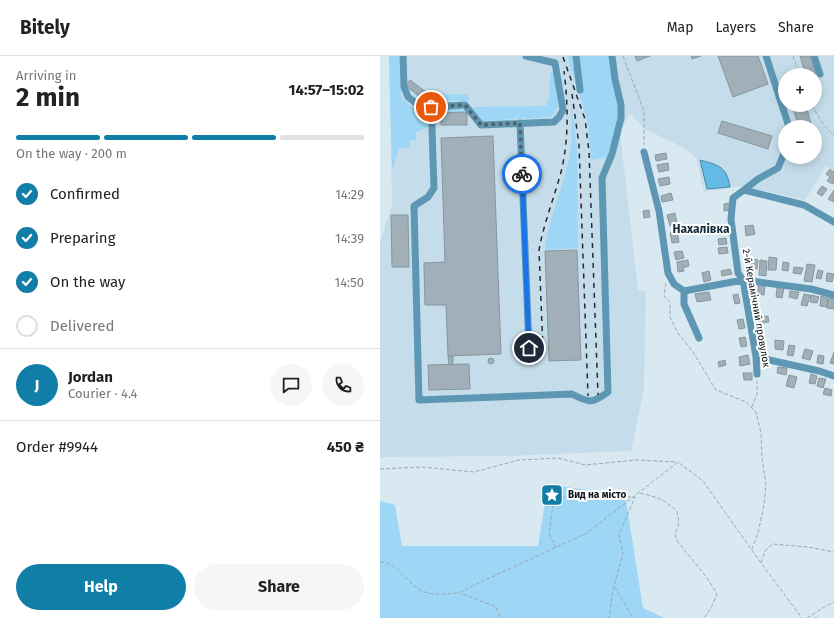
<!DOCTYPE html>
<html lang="en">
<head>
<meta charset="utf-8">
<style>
  body { margin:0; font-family:"Fira Sans",sans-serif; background:#f6f6f6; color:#222; height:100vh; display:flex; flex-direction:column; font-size:15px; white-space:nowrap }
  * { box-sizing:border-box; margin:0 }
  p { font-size:13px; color:#767676 }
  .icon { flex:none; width:22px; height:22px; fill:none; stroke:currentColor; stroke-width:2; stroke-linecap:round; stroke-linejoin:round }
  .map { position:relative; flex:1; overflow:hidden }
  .drawer { display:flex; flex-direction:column; background:#fff; width:380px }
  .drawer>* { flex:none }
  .tools { position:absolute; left:398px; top:12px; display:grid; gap:8px }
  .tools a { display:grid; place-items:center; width:44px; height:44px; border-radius:50%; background:#fff; box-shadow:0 2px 10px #0003; font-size:20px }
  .pin { position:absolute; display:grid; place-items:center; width:34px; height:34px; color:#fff; margin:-17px; border:2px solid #fff; border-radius:50%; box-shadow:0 1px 4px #0007 }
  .courier { position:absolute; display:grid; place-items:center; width:40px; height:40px; margin:-20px; border:3px solid #1a73e8; border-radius:50%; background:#fff; color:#222; box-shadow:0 1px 5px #0007 }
  .head em { font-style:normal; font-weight:700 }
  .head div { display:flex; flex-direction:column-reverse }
  .head { display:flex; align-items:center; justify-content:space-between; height:68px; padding:0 16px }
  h1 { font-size:26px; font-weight:700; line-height:30px }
  .bar { display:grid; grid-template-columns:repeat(4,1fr); gap:6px 4px; align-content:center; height:48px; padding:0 16px }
  .bar i { height:5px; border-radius:3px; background:#e0e0e0 }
  .bar .selected { background:#107ea7 }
  .bar p { grid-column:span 4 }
  .line { display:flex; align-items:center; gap:10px; padding:0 16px; border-top:1px solid #e0e0e0 }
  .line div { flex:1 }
  .round { display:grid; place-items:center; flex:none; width:42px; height:42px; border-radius:21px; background:#f6f6f6 }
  ol { padding:0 16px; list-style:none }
  li { display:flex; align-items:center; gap:12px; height:44px }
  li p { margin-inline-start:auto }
  li .icon { padding:4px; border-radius:50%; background:#107ea7; color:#fff; stroke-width:4 }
  li:last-child { color:#767676 }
  li i { width:22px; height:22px; border:2px solid #e0e0e0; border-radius:50% }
  .button { display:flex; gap:8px; margin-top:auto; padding:8px 16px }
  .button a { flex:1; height:46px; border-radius:24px; background:#107ea7; color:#fff; font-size:16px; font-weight:700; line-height:46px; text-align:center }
  .button a+a { background:#f6f6f6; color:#222 }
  header { display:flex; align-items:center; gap:24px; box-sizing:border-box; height:56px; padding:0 20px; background:#fff; border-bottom:1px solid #e0e0e0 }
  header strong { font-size:19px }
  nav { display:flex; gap:22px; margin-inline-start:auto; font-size:14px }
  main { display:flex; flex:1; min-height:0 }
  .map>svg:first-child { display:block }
</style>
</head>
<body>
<header>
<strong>Bitely</strong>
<nav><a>Map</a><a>Layers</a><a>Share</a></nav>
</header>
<main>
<section class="drawer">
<div class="head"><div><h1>2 min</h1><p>Arriving in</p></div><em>14:57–15:02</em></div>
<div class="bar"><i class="selected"></i><i class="selected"></i><i class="selected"></i><i></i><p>On the way · 200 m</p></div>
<ol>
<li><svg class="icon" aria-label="check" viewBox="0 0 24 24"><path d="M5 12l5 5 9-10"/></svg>Confirmed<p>14:29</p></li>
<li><svg class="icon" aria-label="check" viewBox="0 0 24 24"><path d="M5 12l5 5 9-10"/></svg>Preparing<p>14:39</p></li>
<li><svg class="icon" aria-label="check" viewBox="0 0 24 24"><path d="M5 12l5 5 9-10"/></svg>On the way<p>14:50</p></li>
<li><i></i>Delivered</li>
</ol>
<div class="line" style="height:72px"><b class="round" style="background:#107ea7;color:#fff">J</b><div><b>Jordan</b><p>Courier · 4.4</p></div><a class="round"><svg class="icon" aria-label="chat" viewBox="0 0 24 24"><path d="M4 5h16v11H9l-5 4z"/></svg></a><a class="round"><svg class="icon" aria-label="phone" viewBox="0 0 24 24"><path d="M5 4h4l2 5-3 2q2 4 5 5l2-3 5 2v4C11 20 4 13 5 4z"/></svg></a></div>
<div class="line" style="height:52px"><div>Order #9944</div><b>450 ₴</b></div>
<div class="button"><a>Help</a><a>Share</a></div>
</section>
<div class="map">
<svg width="454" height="562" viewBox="0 0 454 562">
  <rect width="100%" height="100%" fill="#d9e9f2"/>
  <path fill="#c5ddea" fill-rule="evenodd" d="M9,0h445v114l-8,-4 -21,34 -62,-14 -39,6 -8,-34 -12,-10 -37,-18 -17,-16 -10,18 18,158 8,1 -2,98 -13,62 -123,5 -128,1v-215l12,-38zM405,19h30v30h-30zM405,71h30v30h-30z"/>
  <path fill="#9dd7f5" d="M9,0h10l2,39c7,16 29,12 26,33l-11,4v8h-6v7l-11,1 -7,23z
    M187,0h42l11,54 -12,47 -17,3 -4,-41z
    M171,16l4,1c2,13 9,35 -5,44l-69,4 -8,-10v-4l72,-1c7,-7 4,-21 5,-31z
    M77,38l11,1 1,6 -51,-1v-3h4l2,-2z
    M191,46l6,43 1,103 -33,2c2,-27 16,-57 22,-83 6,-22 5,-43 4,-65z
    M73,51l14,5 -31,7 2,-10z
    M168,429l77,9 18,114 21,10h-284v-117l15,4 7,41h136z"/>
  <path fill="#62bbe4" stroke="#4989a6" d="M320,104c19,5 27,7 30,27l-23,2z"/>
  <path fill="#a0afb8" stroke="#87969e" d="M255,0h15l-13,5z
    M311,0h10l-9,3z
    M338,0h40l10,28 -35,13z
    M420,0h11l5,19h-10z
    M30,24l16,12 -6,5 -14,-11z
    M412,49h14l5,19 -12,3z
    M87,56v13h-26v-12z
    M342,65l50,15 -4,13 -50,-16z
    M113,80l8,218 -53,2 -2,-51h-21l-1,-42 21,-1 -4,-124z
    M286,97l1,6 -11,2 -1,-6z
    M288,107l1,7 -10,2 -2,-7z
    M450,113l4,3 -1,12 -6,-3 3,-4 -4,-3z
    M289,121l1,7 -10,2 -2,-7z
    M442,130l5,3 -5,7 -5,-3z
    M454,134v12l-6,-3z
    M291,137l2,7 -11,2 -1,-6z
    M351,147v7l-7,1v-7z
    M269,154l1,7 -6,1 -1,-7z
    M295,157l2,11 -7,2 -3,-11z
    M11,159h17l1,52h-17z
    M334,169l2,9 -9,1 -2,-8z
    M373,169l2,9 -9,2 -1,-10z
    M297,176l2,10 -7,1 -2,-10z
    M346,182l1,6 -8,1 -1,-6z
    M347,191l1,6 -9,1 -1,-6z
    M197,194l4,110 -32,1 -4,-110z
    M302,195l2,7 -8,2 -2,-8z
    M389,201l8,1 -1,12h-8z
    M372,203l6,1 -1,9 -7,-1z
    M308,204l1,6 -6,2 1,3 -6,1 -1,-10z
    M380,204l7,1 -1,15 -7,-1z
    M403,206l6,1 -1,8 -6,-1z
    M427,208l8,1 -3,17 -8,-1z
    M414,211l9,1 -2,6 -8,-1z
    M350,213l2,5 -10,2 -1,-5z
    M438,214l5,1 -2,8 -5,-1z
    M329,215l2,9 -7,2 -2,-9z
    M447,217l7,1 -2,8 -6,-1z
    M379,229l6,1 -1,9 -7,-1z
    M397,231l7,1 -2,10 -6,-1z
    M410,235l9,1 -2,7 -8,-2z
    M329,236l2,8 -14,2 -2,-8z
    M358,238l2,9 -5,1 -2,-9z
    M424,238l6,1 -3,11 -6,-1z
    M431,239l8,2 -2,6 -7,-1z
    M441,240l7,2 -1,9 -7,-1z
    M449,242l5,1v10l-7,-1z
    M388,260l1,6 -9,1 -1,-6z
    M363,263l2,9 -6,1 -2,-9z
    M365,281l2,9 -6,1 -2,-9z
    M395,284l9,1 -1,9 -8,-1z
    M409,289l6,1 -2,10 -6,-1z
    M425,293l8,2 -3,9 -8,-2z
    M454,296v12l-4,-1z
    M368,299l2,9 -10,2 -1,-9z
    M438,299l6,1 -1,8 -6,-1z
    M68,300h5v8l-4,1z
    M108 305a3 3 0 1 1 6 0a3 3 0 1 1-6 0Z
    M345,304l1,5 -7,2 -1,-5z
    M89,308l1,25 -41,1 -1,-25z
    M398,311l9,1 -1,7 -9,-2z
    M363,317h9v7h-8z
    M431,318l6,2 -2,8 -6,-1z
    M409,319l8,2 -3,11 -8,-2z
    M439,322l7,1 -3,9 -6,-2z
    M445,332l7,2 -1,6 -8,-2z"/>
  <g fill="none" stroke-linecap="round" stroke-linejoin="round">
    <path stroke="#9ba8af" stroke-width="1" stroke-dasharray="4 2" stroke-linecap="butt" d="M243,0l21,55v34
      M413,0l6,19
      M432,49c6,11 12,22 22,30
      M286,227l-2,13 6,6v15l8,16 15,19 23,38 30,12 10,10 5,21 1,25 4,26 -2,21 -6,28 -6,16
      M372,351l5,-13v-13
      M0,413l42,-2 52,5 45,-12 39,-2 27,7 51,-5 41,2
      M260,437c19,5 22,5 37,18l2,12 -4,12 3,7 30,37 9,15 -6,14 -7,10
      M176,492l-7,-14 5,-37h81l-16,38 4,19 -10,36 -4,28
      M0,506c16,-1 28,22 40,28 8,4 18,5 27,4 11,-1 15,-1 23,-7l117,-54 91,-71 25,19 58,82 41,55
      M381,507l4,-12 7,-7 36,3 26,5
      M235,531l18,31
      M83,538l33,13 4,11
      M427,562l19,-12 8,-4
      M434,562h5"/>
    <path stroke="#5d97b4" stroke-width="7" d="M23,0l1,31 4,10 18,14 5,7
      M196,0l4,34
      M386,0l23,71
      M434,0l6,18
      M51,44l3,88 -6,9 -14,9 5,194 153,-6c17,9 20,10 36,-2l-6,-214 10,-24 9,-36v-13l-6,-26 -3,-23
      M51,51l34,-2 16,20 73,-3 5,-5 4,-7 -8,-47 -29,-7
      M140,67l9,225
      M264,96l15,59 9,62 6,11 10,7v13l15,34
      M364,134l14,-11 20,-11 7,-17
      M304,235l59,-11 68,9 23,6
      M376,301l63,14 15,5
      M377,318l-1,-17 -13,-77 -5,-7 -7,-54 2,-21 11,-8 60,15 30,17"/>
    <path stroke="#242b2f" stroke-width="1.5" stroke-dasharray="5 5" stroke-linecap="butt" d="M183,1l22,62 4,33 9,243
      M192,38l7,51 9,251
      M163,295l-4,-101c5,-28 16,-54 23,-82 7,-32 6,-65 2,-97"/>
  </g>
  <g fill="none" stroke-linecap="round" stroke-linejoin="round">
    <path stroke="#555f64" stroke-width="4" stroke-dasharray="0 7.2" d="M51,51l34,-2 16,20 39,-2 2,51"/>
    <path stroke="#1a73e8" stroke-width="5" d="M142,118l7,174"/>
  </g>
  <defs>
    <g id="sight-square" transform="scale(1.15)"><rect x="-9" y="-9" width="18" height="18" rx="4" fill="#107ea7" stroke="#fff"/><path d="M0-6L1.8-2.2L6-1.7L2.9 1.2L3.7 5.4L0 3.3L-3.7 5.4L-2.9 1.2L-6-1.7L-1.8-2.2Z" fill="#fff"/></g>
  </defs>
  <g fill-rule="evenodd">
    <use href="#sight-square" x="172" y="439"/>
  </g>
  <g text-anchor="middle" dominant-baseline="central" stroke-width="4" stroke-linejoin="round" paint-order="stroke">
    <g font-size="10" fill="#0e1417" stroke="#fff">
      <text transform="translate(376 252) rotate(80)">2-й Керамічний провулок</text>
    </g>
    <g font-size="10" font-weight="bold" fill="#0e1417" stroke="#fff" text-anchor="start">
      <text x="188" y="439">Вид на місто</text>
    </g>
    <g font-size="12" font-weight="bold" fill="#112c39" stroke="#fff">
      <text x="321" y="173">Нахалівка</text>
    </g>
  </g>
</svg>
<div class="tools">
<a>+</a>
<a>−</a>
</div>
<div class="pin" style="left:51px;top:51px;background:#ea580c"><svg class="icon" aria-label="bag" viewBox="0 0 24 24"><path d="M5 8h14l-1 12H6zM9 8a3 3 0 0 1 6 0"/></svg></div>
<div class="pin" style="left:149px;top:292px;background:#1f2937"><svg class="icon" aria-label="home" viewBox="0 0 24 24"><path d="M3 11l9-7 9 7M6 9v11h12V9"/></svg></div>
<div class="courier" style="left:142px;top:118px"><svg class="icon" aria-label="bike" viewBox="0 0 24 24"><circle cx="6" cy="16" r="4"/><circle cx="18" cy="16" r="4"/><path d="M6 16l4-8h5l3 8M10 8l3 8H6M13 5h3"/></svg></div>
</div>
</main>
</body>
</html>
